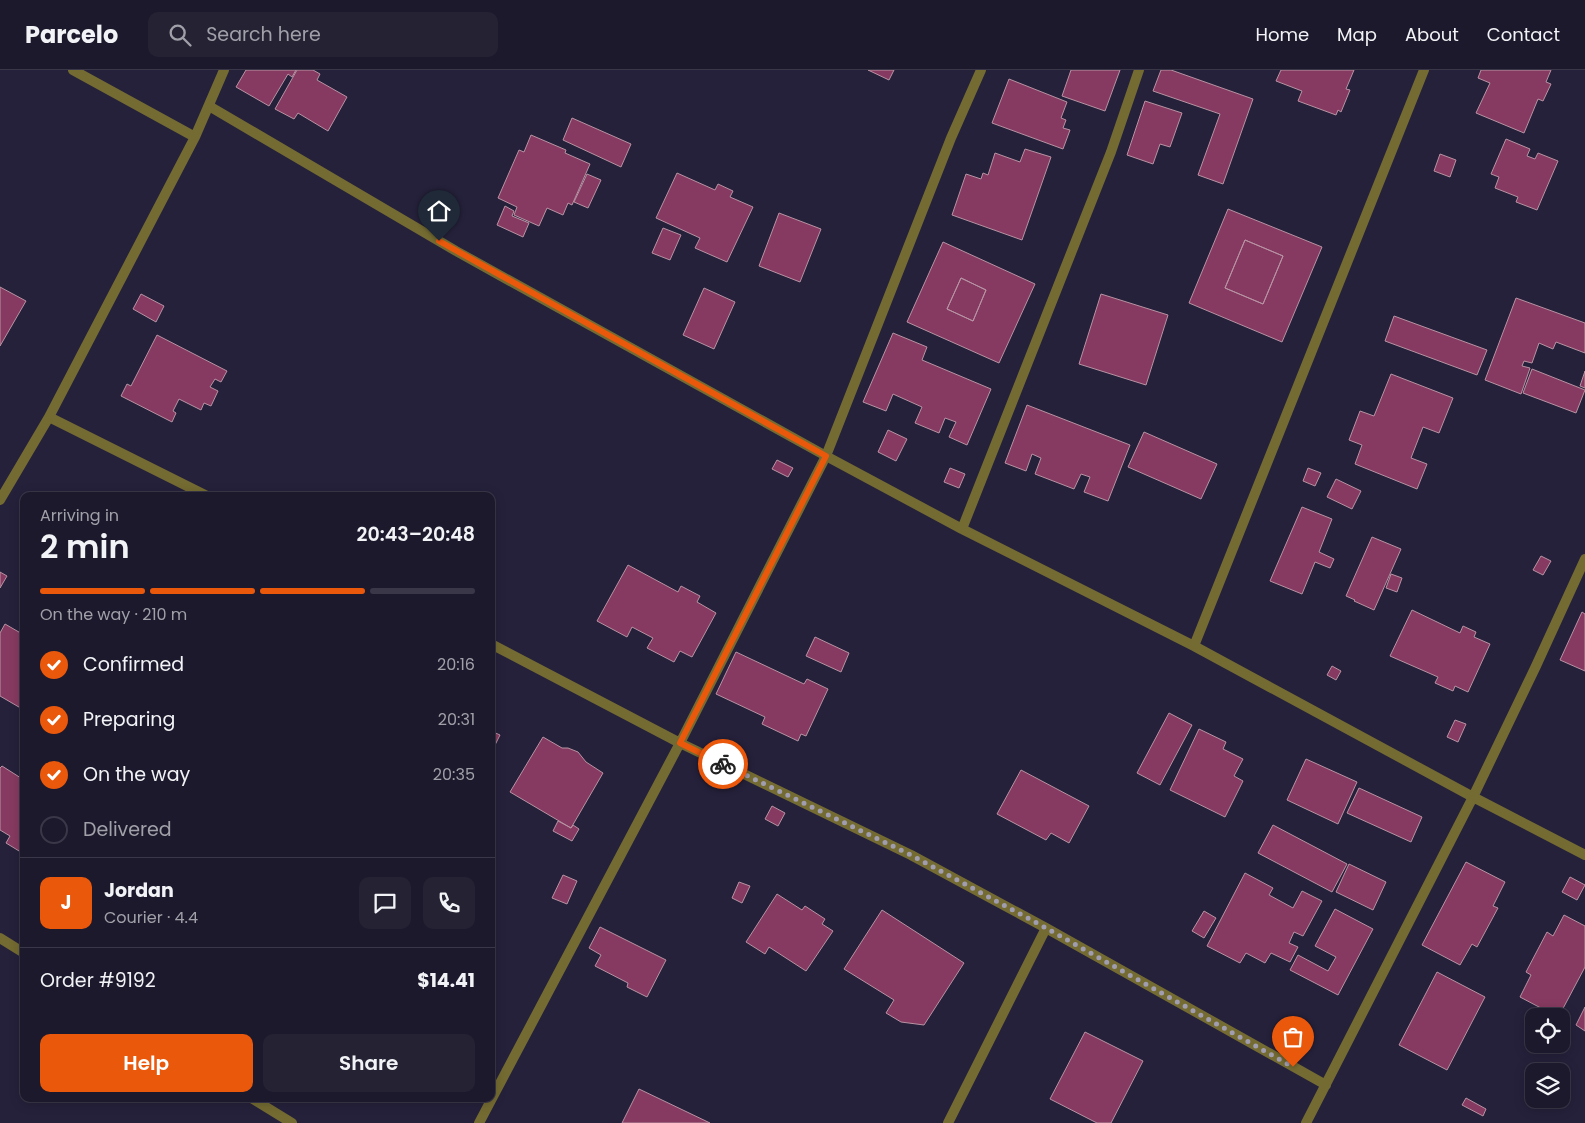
<!DOCTYPE html>
<html lang="en">
<head>
<meta charset="utf-8">
<style>
  body { margin:0; font-family:Poppins,sans-serif; background:#252234; color:#f1f3f6; height:100vh; display:flex; flex-direction:column; font-size:19px; white-space:nowrap }
  * { box-sizing:border-box; margin:0 }
  p { font-size:16px; color:#a0a0a9 }
  .icon { flex:none; width:28px; height:28px; fill:none; stroke:currentColor; stroke-width:2; stroke-linecap:round; stroke-linejoin:round }
  .map { position:relative; flex:1; overflow:hidden }
  .details { position:absolute; left:20px; top:422px; width:475px; height:610px; display:flex; flex-direction:column; background:#1c192c; border-radius:10px; box-shadow:0 2px 12px #0003,0 0 0 1px #3a3848 }
  .details>* { flex:none }
  .fabs { position:absolute; left:1525px; top:938px; display:grid; gap:10px }
  .fabs a { display:grid; place-items:center; width:45px; height:45px; border-radius:10px; background:#1c192c; box-shadow:0 2px 12px #0003,0 0 0 1px #3a3848; font-size:25px }
  .pin { position:absolute; display:grid; place-items:center; width:42px; height:42px; color:#fff; margin:-51px -21px; border-radius:50% 50% 50% 0; rotate:-45deg; box-shadow:0 0 5px #0007 }
  .pin .icon { rotate:45deg }
  .courier { position:absolute; display:grid; place-items:center; width:50px; height:50px; margin:-25px; border:4px solid #ea580c; border-radius:50%; background:#fff; color:#222; box-shadow:0 1px 6px #0007 }
  .overview em { font-style:normal; font-weight:600 }
  .overview div { display:flex; flex-direction:column-reverse }
  .overview { display:flex; align-items:center; justify-content:space-between; height:85px; padding:0 20px }
  h1 { font-size:32px; font-weight:600; line-height:38px }
  .bar { display:grid; grid-template-columns:repeat(4,1fr); gap:8px 5px; align-content:center; height:60px; padding:0 20px }
  .bar i { height:6px; border-radius:4px; background:#3a3848 }
  .bar .on { background:#ea580c }
  .bar p { grid-column:span 4 }
  .line { display:flex; align-items:center; gap:12px; padding:0 20px; border-top:1px solid #3a3848 }
  .line div { flex:1 }
  .round { display:grid; place-items:center; flex:none; width:52px; height:52px; border-radius:10px; background:#252234 }
  ol { padding:0 20px; list-style:none }
  li { display:flex; align-items:center; gap:15px; height:55px }
  li p { margin-inline-start:auto }
  li .icon { padding:5px; border-radius:50%; background:#ea580c; color:#fff; stroke-width:4 }
  li:last-child { color:#a0a0a9 }
  li i { width:28px; height:28px; border:2px solid #3a3848; border-radius:50% }
  .cta { display:flex; gap:10px; margin-top:auto; padding:10px 20px }
  .cta a { flex:1; height:58px; border-radius:10px; background:#ea580c; color:#fff; font-size:20px; font-weight:600; line-height:58px; text-align:center }
  .cta a+a { background:#252234; color:#f1f3f6 }
  header { display:flex; align-items:center; gap:30px; box-sizing:border-box; height:70px; padding:0 25px; background:#1c192c; border-bottom:1px solid #3a3848 }
  header strong { font-size:24px }
  nav { display:flex; gap:28px; margin-inline-start:auto; font-size:18px }
  .search { width:350px; height:45px; background:#252234; display:flex; align-items:center; gap:12px; box-sizing:border-box; padding:0 18px; border-radius:10px; color:#a0a0a9; font-size:19px }
  .map>svg:first-child { display:block }
</style>
</head>
<body>
<header>
<strong>Parcelo</strong>
<div class="search"><svg class="icon" aria-label="search" viewBox="0 0 24 24"><circle cx="10" cy="10" r="6"/><path d="M15 15l6 6"/></svg>Search here</div>
<nav><a>Home</a><a>Map</a><a>About</a><a>Contact</a></nav>
</header>
<div class="map">
<svg width="1585" height="1053" viewBox="0 0 1585 1053">
  <rect width="100%" height="100%" fill="#25213b"/>
  <path fill="#873a61" stroke="#b793a3" fill-rule="evenodd" d="M246,0h50l-4,7 -4,-3 -19,32 -33,-19z
    M297,0h16l7,4 -3,6 30,17 -19,34 -30,-18 -4,6 -19,-10z
    M868,0h26l-5,10z
    M1071,0h49l-15,41 -43,-15z
    M1161,0h10l82,29 -30,85 -25,-9 22,-61 -67,-23z
    M1281,0h73l-8,19 4,1 -9,22 -3,-2 -2,5 -38,-14 4,-10 -26,-10z
    M1481,0h70l-5,12 5,2 -8,17 -5,-2 -14,34 -48,-20 14,-30 -12,-5z
    M1009,9l58,23 -6,16 5,2 -3,8 7,2 -7,19 -71,-26z
    M1145,31l37,12 -12,34 -10,-3 -7,20 -26,-9z
    M572,48l59,26 -10,23 -58,-27z
    M531,65l35,15 -1,3 25,11 -18,41 -4,-2 -5,12 -16,-7 -8,18 -25,-11 3,-8 -19,-9 21,-48 5,2z
    M1506,69l24,10 -3,7 8,3 3,-6 20,8 -21,49 -21,-8 2,-5 -23,-9 4,-11 -8,-3z
    M1025,79l26,8 -29,83 -70,-25 14,-41 15,5 2,-6 5,2 7,-22 25,9z
    M1440,84l16,6 -6,17 -16,-6z
    M677,103l38,17 3,-6 15,7 -3,6 23,10 -26,55 -32,-14 5,-10 -44,-20z
    M587,104l14,6 -13,28 -14,-6z
    M505,136l9,5 -2,5 17,7 -6,14 -26,-12z
    M1228,139l94,38 -40,95 -93,-39zM1245,170l38,16 -20,48 -38,-16z
    M779,143l42,16 -21,53 -41,-16z
    M663,158l18,7 -11,25 -18,-7z
    M1245,170l38,16 -20,48 -38,-16z
    M943,172l92,42 -36,79 -92,-41zM961,208l25,12 -13,31 -26,-12z
    M961,208l25,12 -13,31 -26,-12z
    M0,217l26,14 -26,45z
    M704,218l31,14 -21,47 -31,-14z
    M141,224l23,12 -8,16 -23,-13z
    M1101,224l67,21 -22,70 -67,-21z
    M1516,228l69,25v30l-29,-11 -3,7 -14,-6 -7,20 -8,-2 -2,5 8,2 -9,26 -36,-14z
    M1394,246l93,34 -10,25 -92,-34z
    M893,263l34,14 -5,13 69,29 -24,56 -18,-8 7,-15 -11,-4 -6,15 -24,-10 7,-16 -29,-13 -7,17 -23,-9z
    M157,265l70,36 -6,11 -6,-3 -5,8 8,4 -7,15 -7,-3 -3,7 -22,-11 -6,12 3,2 -4,9 -51,-26 6,-12 4,2z
    M1532,299l53,21 -9,23 -53,-20z
    M1585,301v17l-5,-2z
    M1391,304l62,24 -14,35 -16,-6 -12,31 16,6 -10,25 -62,-25 7,-19 -13,-5 11,-29 14,5z
    M1027,335l103,40 -22,56 -24,-9 6,-15 -9,-3 -7,15 -39,-15 6,-16 -9,-4 -6,17 -21,-8z
    M888,360l19,9 -11,22 -18,-9z
    M1144,362l73,32 -16,35 -73,-32z
    M777,390l16,8 -5,9 -16,-8z
    M950,398l15,6 -6,14 -15,-6z
    M1308,398l13,5 -6,13 -12,-5z
    M1336,409l25,12 -9,18 -25,-12z
    M1302,437l30,12 -13,33 15,7 -4,9 -15,-6 -13,32 -32,-13z
    M1372,467l29,12 -27,61 -20,-9 1,-1 -9,-4z
    M1541,486l10,5 -8,14 -10,-5z
    M628,495l50,27 3,-6 19,10 -3,6 19,11 -24,44 -12,-6 -6,11 -27,-14 6,-10 -21,-11 -5,10 -30,-16z
    M0,502l7,4 -7,12z
    M1391,504l11,4 -5,14 -11,-4z
    M1412,540l48,23 3,-7 13,6 -2,5 16,7 -22,48 -13,-6 -2,5 -18,-8 3,-6 -48,-21z
    M1582,542l3,2v57l-25,-11z
    M5,554l19,11v75l-24,-14v-63z
    M815,567l34,16 -8,19 -35,-16z
    M736,582l68,32 3,-5 21,10 -22,47 -5,-2 -3,7 -36,-17 3,-7 -49,-23z
    M1332,596l9,5 -5,9 -9,-5z
    M1169,643l23,12 -32,60 -23,-12z
    M1455,650l11,4 -8,18 -11,-5z
    M1199,659l27,13 -3,7 20,10 -9,17 9,5 -18,36 -55,-27z
    M491,661l9,4 -9,18z
    M543,667l19,11h6l10,4 8,10 17,11 -32,55 -61,-36z
    M1306,689l51,23 -19,42 -51,-24z
    M2,696l22,14v74l-18,-11 4,-7 -10,-6v-62z
    M1021,700l68,36 -20,37 -18,-10 -5,7 -49,-26z
    M1359,718l63,29 -11,25 -64,-29z
    M772,736l13,7 -7,13 -13,-7z
    M558,751l13,7 2,-3 6,4 -7,12 -19,-10z
    M1273,755l74,39 -15,28 -74,-39z
    M1466,792l39,20 -12,24 5,2 -21,39 -5,-3 -12,21 -38,-20z
    M1349,794l37,18 -13,28 -37,-18z
    M1245,803l28,15 -4,7 24,13 9,-17 20,10 -19,35 -9,-4 -5,11 9,4 -8,15 -19,-9 -6,10 -19,-10 -6,10 -33,-17z
    M563,805l14,6 -10,23 -15,-6z
    M1570,807l15,8 -8,15 -15,-8z
    M739,812l11,4 -8,17 -10,-5z
    M777,824l25,16 3,-4 20,13 -3,5 11,7 -27,40 -37,-24 -4,7 -19,-12z
    M1335,839l38,20 -35,66 -48,-25 8,-15 30,16 8,-14 -21,-11z
    M882,840l82,53 -40,62 -23,-3 -15,-9 8,-13 -50,-31z
    M1204,841l12,7 -12,20 -12,-7z
    M1564,845l21,11v41l-26,49h-3l-36,-19 11,-22 -5,-3 21,-40 6,4z
    M600,857l66,33 -19,37 -20,-10 1,-4 -33,-17 6,-11 -12,-7z
    M1437,902l48,25 -38,73 -48,-25z
    M1585,937v24l-9,-6z
    M1085,962l58,29 -32,62h-14l-47,-24z
    M639,1019l71,34h-88z
    M1466,1028l20,11 -3,7 -21,-11z"/>
  <g fill="none" stroke-linecap="round" stroke-linejoin="round">
    <path stroke="#746b32" stroke-width="10" d="M73,0l122,67
      M209,36l247,145 370,205 136,73 232,117 279,151 112,58
      M49,347l158,79
      M0,430l49,-83 146,-280 29,-67
      M962,459l149,-377 28,-82
      M491,574l189,99 231,112 135,73 280,157
      M1194,576l230,-576
      M0,868l24,15
      M253,1029l39,24
      M479,1053l201,-380 146,-287 125,-318 30,-68
      M948,1053l98,-195
      M1306,1053l167,-326 63,-131 49,-107"/>
  </g>
  <g fill="none" stroke-linecap="round" stroke-linejoin="round">
    <path stroke="#a09db1" stroke-width="5" stroke-dasharray="0 9" d="M723,694l188,91 135,73 247,139"/>
    <path stroke="#ea580c" stroke-width="6" d="M439,171l387,215 -146,287 43,21"/>
  </g>
</svg>
<div class="fabs">
<a><svg class="icon" aria-label="locate" viewBox="0 0 24 24"><circle cx="12" cy="12" r="6"/><path d="M12 2v4M12 18v4M2 12h4M18 12h4"/></svg></a>
<a><svg class="icon" aria-label="layers" viewBox="0 0 24 24"><path d="M12 4l9 5-9 5-9-5zM3 14l9 5 9-5"/></svg></a>
</div>
<div class="pin" style="left:1293px;top:997px;background:#ea580c"><svg class="icon" aria-label="bag" viewBox="0 0 24 24"><path d="M5 8h14l-1 12H6zM9 8a3 3 0 0 1 6 0"/></svg></div>
<div class="pin" style="left:439px;top:171px;background:#1f2937"><svg class="icon" aria-label="home" viewBox="0 0 24 24"><path d="M3 11l9-7 9 7M6 9v11h12V9"/></svg></div>
<div class="courier" style="left:723px;top:694px"><svg class="icon" aria-label="bike" viewBox="0 0 24 24"><circle cx="6" cy="16" r="4"/><circle cx="18" cy="16" r="4"/><path d="M6 16l4-8h5l3 8M10 8l3 8H6M13 5h3"/></svg></div>
<section class="details">
<div class="overview"><div><h1>2 min</h1><p>Arriving in</p></div><em>20:43–20:48</em></div>
<div class="bar"><i class="on"></i><i class="on"></i><i class="on"></i><i></i><p>On the way · 210 m</p></div>
<ol>
<li><svg class="icon" aria-label="check" viewBox="0 0 24 24"><path d="M5 12l5 5 9-10"/></svg>Confirmed<p>20:16</p></li>
<li><svg class="icon" aria-label="check" viewBox="0 0 24 24"><path d="M5 12l5 5 9-10"/></svg>Preparing<p>20:31</p></li>
<li><svg class="icon" aria-label="check" viewBox="0 0 24 24"><path d="M5 12l5 5 9-10"/></svg>On the way<p>20:35</p></li>
<li><i></i>Delivered</li>
</ol>
<div class="line" style="height:90px"><b class="round" style="background:#ea580c;color:#fff">J</b><div><b>Jordan</b><p>Courier · 4.4</p></div><a class="round"><svg class="icon" aria-label="chat" viewBox="0 0 24 24"><path d="M4 5h16v11H9l-5 4z"/></svg></a><a class="round"><svg class="icon" aria-label="phone" viewBox="0 0 24 24"><path d="M5 4h4l2 5-3 2q2 4 5 5l2-3 5 2v4C11 20 4 13 5 4z"/></svg></a></div>
<div class="line" style="height:65px"><div>Order #9192</div><b>$14.41</b></div>
<div class="cta"><a>Help</a><a>Share</a></div>
</section>
</div>
</body>
</html>
